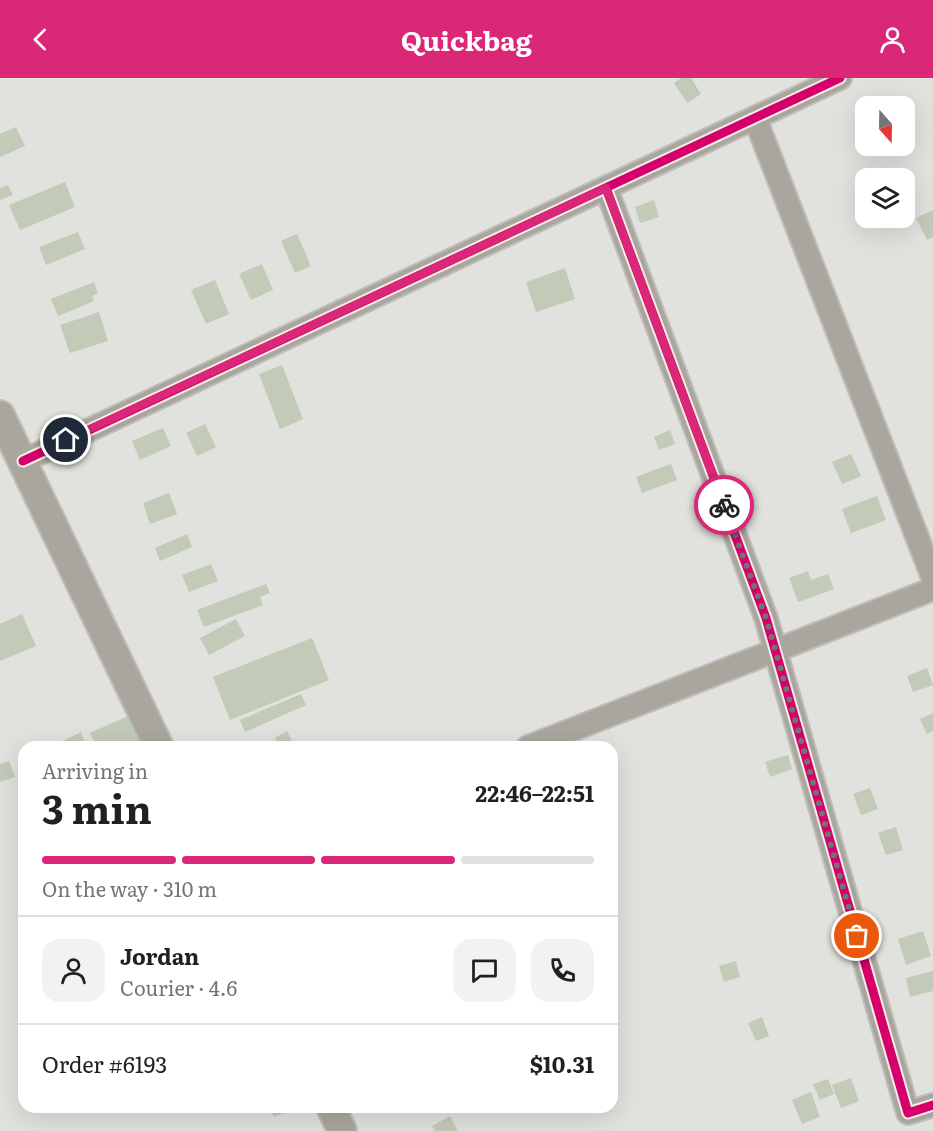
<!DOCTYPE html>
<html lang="en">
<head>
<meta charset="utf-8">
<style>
  body { margin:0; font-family:Literata,serif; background:#f2f2f2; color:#202124; height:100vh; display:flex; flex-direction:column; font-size:22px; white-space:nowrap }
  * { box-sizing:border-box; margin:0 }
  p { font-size:20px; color:#757577 }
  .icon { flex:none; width:33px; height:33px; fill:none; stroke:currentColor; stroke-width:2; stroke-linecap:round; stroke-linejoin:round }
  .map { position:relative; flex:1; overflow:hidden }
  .side { position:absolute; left:18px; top:663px; width:600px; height:372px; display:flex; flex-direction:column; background:#fff; border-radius:18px; box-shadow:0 6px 24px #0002 }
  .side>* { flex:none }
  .needle { width:39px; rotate:160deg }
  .tools { position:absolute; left:855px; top:18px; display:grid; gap:12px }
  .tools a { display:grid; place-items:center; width:60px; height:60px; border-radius:12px; background:#fff; box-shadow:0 6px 24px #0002; font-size:30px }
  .pin { position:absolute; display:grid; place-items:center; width:51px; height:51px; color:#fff; margin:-26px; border:3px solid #fff; border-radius:50%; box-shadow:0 2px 6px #0007 }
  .courier { position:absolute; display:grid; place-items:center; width:60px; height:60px; margin:-30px; border:4px solid #db2777; border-radius:50%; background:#fff; color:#222; box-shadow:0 2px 8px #0007 }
  .headline em { font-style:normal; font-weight:700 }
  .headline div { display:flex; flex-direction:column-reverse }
  .headline { display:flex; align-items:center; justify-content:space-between; height:102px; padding:0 24px }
  h1 { font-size:39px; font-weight:700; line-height:45px }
  .bar { display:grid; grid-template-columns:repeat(4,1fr); gap:9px 6px; align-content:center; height:72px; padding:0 24px }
  .bar i { height:8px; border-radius:4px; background:#e0e0e0 }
  .bar .on { background:#db2777 }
  .bar p { grid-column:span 4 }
  .line { display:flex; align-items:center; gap:15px; padding:0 24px; border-top:2px solid #e0e0e0 }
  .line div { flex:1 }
  .round { display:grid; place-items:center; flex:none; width:63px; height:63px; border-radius:18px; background:#f2f2f2 }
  header { display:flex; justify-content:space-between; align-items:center; height:78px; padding:0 24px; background:#db2777; color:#fff; font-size:27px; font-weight:700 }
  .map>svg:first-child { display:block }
</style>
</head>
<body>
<header><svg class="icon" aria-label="back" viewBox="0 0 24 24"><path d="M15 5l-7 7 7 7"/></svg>Quickbag<svg class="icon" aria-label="person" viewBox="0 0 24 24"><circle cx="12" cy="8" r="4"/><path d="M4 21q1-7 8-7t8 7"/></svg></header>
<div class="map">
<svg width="933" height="1053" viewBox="0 0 933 1053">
  <rect width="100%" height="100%" fill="#e1e1dd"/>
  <path fill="#c2cab8" d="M681,0h10l10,16 -14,9 -13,-20z
    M16,49l9,19 -25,11v-23z
    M65,104l10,25 -55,23 -11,-25z
    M8,107l5,10 -13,5v-12z
    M654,122l5,17 -19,6 -5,-16z
    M933,132v27l-6,3 -11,-22z
    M78,154l7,17 -39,16 -7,-18z
    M297,156l14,32 -16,7 -14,-32z
    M262,186l11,26 -22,10 -12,-26z
    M565,190l10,31 -39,13 -10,-30z
    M215,202l14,34 -23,10 -15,-34z
    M94,204l4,11 -6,3 2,5 -36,15 -7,-17z
    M99,234l9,29 -38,12 -10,-28z
    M282,287l21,54 -23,10 -21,-55z
    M205,346l11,23 -19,9 -11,-23z
    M163,350l8,18 -31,14 -8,-19z
    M670,352l5,14 -16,6 -5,-13z
    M851,376l10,22 -19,8 -10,-22z
    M671,386l6,16 -35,13 -6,-16z
    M169,415l8,21 -27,10 -7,-21z
    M877,418l9,24 -35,13 -9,-24z
    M187,456l5,13 -32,14 -5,-13z
    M211,486l7,17 -29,11 -7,-17z
    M808,493l3,9 17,-6 6,15 -36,13 -9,-24z
    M266,506l4,9 -10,4 3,8 -59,22 -7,-17z
    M22,536l14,32 -36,15v-37z
    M236,541l9,17 -36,19 -9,-17z
    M312,560l17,42 -99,40 -17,-43z
    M927,590l6,17 -20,7 -6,-16z
    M301,616l5,11 -61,27 -5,-12z
    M933,635v18l-6,3 -7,-15z
    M128,638l14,30 -45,1 -7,-14z
    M287,653l8,16h-15l-5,-9z
    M81,654l6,15h-21l-3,-6z
    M788,677l4,14 -22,8 -5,-15z
    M9,683l6,16 -15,5v-18z
    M870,710l8,21 -17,6 -8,-21z
    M896,749l7,23 -17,5 -8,-22z
    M923,853l8,25 -25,9 -8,-26z
    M736,883l4,16 -16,5 -5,-16z
    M933,893v20l-23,6 -4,-19z
    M762,939l7,19 -13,5 -8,-18z
    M851,1000l8,23 -18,7 -9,-23z
    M828,1001l6,15 -14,6 -7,-16z
    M811,1014l9,25 -18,7 -10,-24z
    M269,1029h27l-22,10z
    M450,1038l8,15h-23l-3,-5z"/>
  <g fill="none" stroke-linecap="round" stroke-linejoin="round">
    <g stroke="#bfbebc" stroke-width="26">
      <path id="minor" d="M755,40l178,460
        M606,110l160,430 142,495 25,-8
        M23,383l817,-383
        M528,669l405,-158"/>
    </g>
    <g stroke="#bfbebc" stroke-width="32">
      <path id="tertiary" d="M0,337l159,332
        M331,1029l11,24"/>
    </g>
    <use href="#minor" stroke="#aba69d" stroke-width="22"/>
    <use href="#tertiary" stroke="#aba69d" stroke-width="28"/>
    <g stroke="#f0efe8" stroke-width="13">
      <path id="cycleway" d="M606,110l160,430 142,495 25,-8
        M23,383l817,-383"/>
    </g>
    <use href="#cycleway" stroke="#d6006c" stroke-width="9"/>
  </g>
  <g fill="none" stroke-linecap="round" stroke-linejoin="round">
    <path stroke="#747370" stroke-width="6" stroke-dasharray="0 10.8" d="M724,427l42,113 91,318"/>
    <path stroke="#db2777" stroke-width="8" d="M66,362l540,-252 118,317"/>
  </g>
</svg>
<div class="tools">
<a><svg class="needle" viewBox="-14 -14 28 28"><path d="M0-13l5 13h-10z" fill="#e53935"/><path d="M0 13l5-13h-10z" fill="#757577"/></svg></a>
<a><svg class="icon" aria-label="layers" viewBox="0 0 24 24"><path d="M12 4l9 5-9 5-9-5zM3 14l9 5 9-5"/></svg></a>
</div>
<div class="pin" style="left:857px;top:858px;background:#ea580c"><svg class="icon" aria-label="bag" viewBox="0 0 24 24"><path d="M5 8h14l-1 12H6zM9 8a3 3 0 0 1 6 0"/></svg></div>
<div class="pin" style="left:66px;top:362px;background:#1f2937"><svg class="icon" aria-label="home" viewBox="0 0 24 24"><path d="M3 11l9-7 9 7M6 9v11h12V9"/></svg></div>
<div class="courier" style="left:724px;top:427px"><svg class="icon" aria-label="bike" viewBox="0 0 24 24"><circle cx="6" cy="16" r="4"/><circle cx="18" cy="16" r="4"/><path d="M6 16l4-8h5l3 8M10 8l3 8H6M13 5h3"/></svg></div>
<section class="side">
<div class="headline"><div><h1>3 min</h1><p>Arriving in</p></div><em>22:46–22:51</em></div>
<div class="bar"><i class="on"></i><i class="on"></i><i class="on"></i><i></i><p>On the way · 310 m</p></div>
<div class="line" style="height:108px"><a class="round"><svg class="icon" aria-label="person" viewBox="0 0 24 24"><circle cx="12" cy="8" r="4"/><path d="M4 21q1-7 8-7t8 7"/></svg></a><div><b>Jordan</b><p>Courier · 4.6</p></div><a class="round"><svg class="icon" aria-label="chat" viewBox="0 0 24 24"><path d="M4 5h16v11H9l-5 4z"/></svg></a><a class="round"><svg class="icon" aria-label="phone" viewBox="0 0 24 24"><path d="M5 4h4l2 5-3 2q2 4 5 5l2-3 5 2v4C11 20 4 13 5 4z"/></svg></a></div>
<div class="line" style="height:78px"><div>Order #6193</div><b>$10.31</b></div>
</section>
</div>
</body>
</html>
